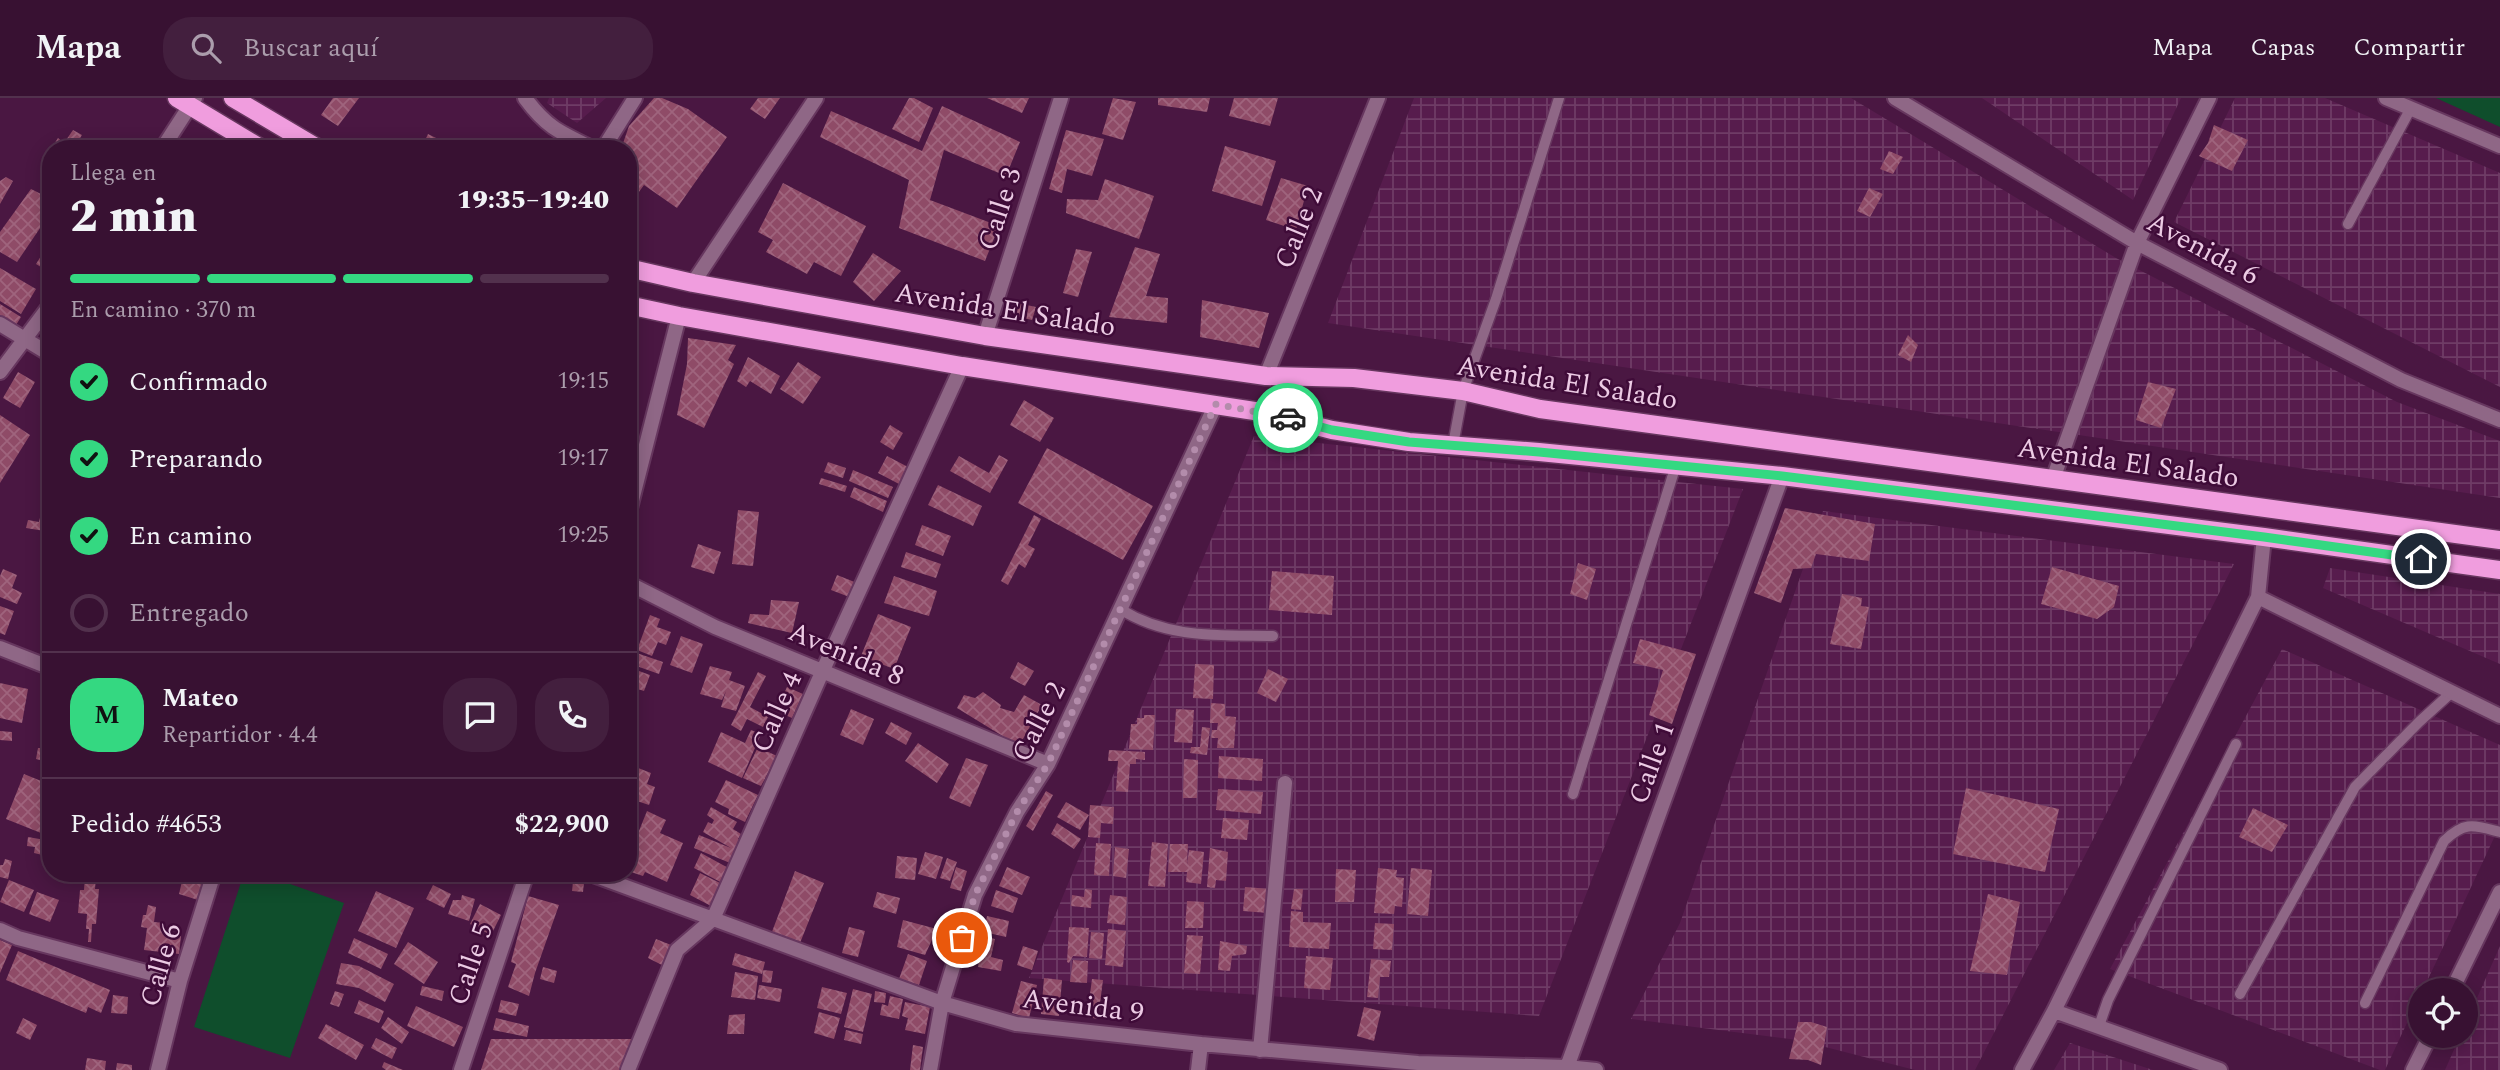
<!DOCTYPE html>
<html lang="es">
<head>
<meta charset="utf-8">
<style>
  body { margin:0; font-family:Spectral,serif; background:#431f3e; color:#f1f3f6; height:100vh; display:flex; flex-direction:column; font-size:26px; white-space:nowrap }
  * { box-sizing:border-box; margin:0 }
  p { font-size:23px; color:#ab9dac }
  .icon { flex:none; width:38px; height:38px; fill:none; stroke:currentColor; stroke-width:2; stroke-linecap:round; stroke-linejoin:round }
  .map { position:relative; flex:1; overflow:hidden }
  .drawer { position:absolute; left:42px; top:42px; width:595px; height:742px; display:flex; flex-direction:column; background:#381132; border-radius:28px; box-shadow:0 4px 18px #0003,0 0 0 2px #52314d }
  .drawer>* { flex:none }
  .fabs { position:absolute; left:2408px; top:880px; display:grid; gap:14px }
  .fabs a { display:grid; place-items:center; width:70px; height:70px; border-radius:50%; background:#381132; box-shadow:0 4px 18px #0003,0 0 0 2px #52314d; font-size:35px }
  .pin { position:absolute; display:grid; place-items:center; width:60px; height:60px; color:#fff; margin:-30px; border:4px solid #fff; border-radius:50%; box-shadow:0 2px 7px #0007 }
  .courier { position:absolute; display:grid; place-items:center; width:70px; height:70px; margin:-35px; border:5px solid #34d881; border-radius:50%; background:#fff; color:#222; box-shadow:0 2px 9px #0007 }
  .headline em { font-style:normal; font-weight:800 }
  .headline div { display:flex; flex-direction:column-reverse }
  .headline { display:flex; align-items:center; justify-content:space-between; height:119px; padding:0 28px }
  h1 { font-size:46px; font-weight:800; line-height:52px }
  .bar { display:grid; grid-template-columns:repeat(4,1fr); gap:10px 7px; align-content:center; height:84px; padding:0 28px }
  .bar i { height:9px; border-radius:5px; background:#52314d }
  .bar .active { background:#34d881 }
  .bar p { grid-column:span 4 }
  .line { display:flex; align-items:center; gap:18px; padding:0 28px; border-top:2px solid #52314d }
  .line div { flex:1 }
  .round { display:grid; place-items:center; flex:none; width:74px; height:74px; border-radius:28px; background:#431f3e }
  ol { padding:0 28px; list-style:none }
  li { display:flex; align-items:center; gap:21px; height:77px }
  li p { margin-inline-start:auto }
  li .icon { padding:7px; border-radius:50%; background:#34d881; color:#111; stroke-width:4 }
  li:last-child { color:#ab9dac }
  li i { width:38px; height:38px; border:4px solid #52314d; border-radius:50% }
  header { display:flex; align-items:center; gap:42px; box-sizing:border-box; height:98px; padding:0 35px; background:#381132; border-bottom:2px solid #52314d }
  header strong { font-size:33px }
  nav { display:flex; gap:38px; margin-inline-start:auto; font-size:24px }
  .search { width:490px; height:63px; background:#431f3e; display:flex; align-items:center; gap:18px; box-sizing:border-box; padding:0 24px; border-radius:28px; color:#ab9dac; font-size:26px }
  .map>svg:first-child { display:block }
</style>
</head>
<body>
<header>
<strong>Mapa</strong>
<div class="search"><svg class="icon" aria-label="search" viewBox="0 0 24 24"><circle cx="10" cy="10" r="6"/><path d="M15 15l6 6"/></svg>Buscar aquí</div>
<nav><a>Mapa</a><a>Capas</a><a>Compartir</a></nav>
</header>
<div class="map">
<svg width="2500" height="972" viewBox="0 0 2500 972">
  <defs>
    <pattern id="industrial-grid" width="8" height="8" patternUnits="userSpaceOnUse" patternTransform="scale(1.75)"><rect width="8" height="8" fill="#571c4d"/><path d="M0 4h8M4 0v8" fill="none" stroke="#6f3c66"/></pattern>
    <pattern id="building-cross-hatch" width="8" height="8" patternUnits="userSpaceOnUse" patternTransform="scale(1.75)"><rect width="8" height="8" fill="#8f4b67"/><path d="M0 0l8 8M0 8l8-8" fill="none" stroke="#9f647d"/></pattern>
  </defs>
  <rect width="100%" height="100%" fill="#4a1742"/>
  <path fill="url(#industrial-grid)" d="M549,0h57l-29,25 -30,-20z
    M1414,0h437l265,160 281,144 103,39v57l-1172,-175z
    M1982,0h199l-48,102z
    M2235,0h90l175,75v214l-326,-165z
    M1254,338l489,53 -204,527 -510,-38z
    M1823,413l411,53 -259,506h-60l-117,-30 -167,-21 49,-96z
    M2330,470l170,26v70l-177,-76z
    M2282,551l218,96v80l-77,165h-3v5l-35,75h-5l-270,-101z
    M2500,848v124h-55l15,-34h6v-13z
    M2070,945l83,27h-99z"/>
  <path fill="#0f4e2c" d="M2436,0h64v29z
    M244,775h15l85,30 -54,155 -96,-31z"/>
  <path fill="url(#building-cross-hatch)" d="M333,0h26l-21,28 -17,-11z
    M654,0h8l26,11 39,28 -50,71 -33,-23 -8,11 -8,-3v-44h-7l8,-23z
    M758,0h22l-15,21 -15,-10z
    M909,0h5l19,10 -14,34 -27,-13z
    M987,0h42l-7,15z
    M1113,0l23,4 -13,38 -21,-6z
    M1158,0h52l-3,14 -49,-7z
    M1234,0h44l-8,28 -41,-10z
    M942,8l78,36 -14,34 -62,-26 -14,50 69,26 -14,35 -86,-33 10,-48 -89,-43 11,-26 91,40z
    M2214,27l34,15 -16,31 -33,-15 9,-13z
    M73,32l9,5 -9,14h-22l7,-11 6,5z
    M1066,32l38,9 -12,37 -25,-7 -5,24 -13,-4z
    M428,36l30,15h-37z
    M1225,48l51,15 -14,45 -50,-15z
    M1889,53l14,6 -10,17 -13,-5z
    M6,79l7,4 -13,23v-23z
    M1281,80l27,8 -12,44 -30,-10z
    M1105,81l49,17 -15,43 -73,-26 1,-14 31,1z
    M783,85l83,43 -25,50 -27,-14 -7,12 -41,-22 7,-12 -15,-8z
    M1869,90l14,6 -13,23 -13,-6z
    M31,91l20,10v13l-34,50 -17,-10v-20z
    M51,142v33l-15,-9z
    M1135,149l25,7 -14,42 22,2 -1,25 -58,-6z
    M1076,151l16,3 -14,45 -15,-4z
    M873,155l28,18 -27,30 -21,-19z
    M0,170l36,21 -15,25 -21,-13z
    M1202,202l67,13 -10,35 -59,-11z
    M1017,205l19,4 -4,13 -18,-4z
    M0,206l21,13 -5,8 -16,-10z
    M1908,237l10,10 -7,17 -13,-7z
    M688,240l48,7 -8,15 6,4 -30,64 -27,-13 10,-51z
    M748,259l32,19 -9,18 -21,-13 -4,6 -9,-6z
    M798,264l23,15 -18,27 -23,-15z
    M18,274l17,10 -15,26 -17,-10z
    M2148,284l28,7 -15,39 -25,-8z
    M1024,302l30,18 -14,24 -30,-17z
    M0,317l30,20 -30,48z
    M890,327l13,8 -10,17 -13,-8z
    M1047,350l106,58 -30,54 -105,-57z
    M999,357l9,5 -18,33 -40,-22 9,-15 30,17z
    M887,358l21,11 -9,17 -21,-11z
    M828,364l18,6 -3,10 -19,-6z
    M853,372l40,17 -5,11 -39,-17z
    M821,380l26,8 -2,6 -26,-8z
    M938,387l44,21 -9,20 -45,-21z
    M854,389l33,14 -4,11 -33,-15z
    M1785,410l90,16 -6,37 -53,-7 -5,14 -18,1 -12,34 -27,-10z
    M738,412l21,2 -6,54 -21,-2z
    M41,415l10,2v17l-25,-4 2,-8 11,2z
    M1034,417l7,4 -13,26 7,4 -10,19 -6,-4 -11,21 -7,-4z
    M922,427l29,11 -8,20 -28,-11z
    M698,446l23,8 -7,22 -23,-7z
    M906,454l35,12 -5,14 -35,-11z
    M1578,465l18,6 -9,31 -17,-6z
    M2052,469l67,19 -5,21 -17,12 -56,-15z
    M3,471l14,6 -5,13 10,5 -5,11 -17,-7v-21z
    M1272,473l62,5 -2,39 -63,-5z
    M837,477l20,8 -5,15 -21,-8z
    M894,478l43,15 -8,25 -45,-13z
    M1842,496l20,4 -1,8 8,1 -8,42 -31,-5z
    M771,502l28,2 -7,31 -44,-10 2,-9 19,1z
    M0,508l14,5 -9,24 -5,-2z
    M878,516l33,13 -17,42 -33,-13z
    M650,517l10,4 -3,8 14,5 -5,13 -8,-3 -6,14 -15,-6z
    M681,538l22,8 -11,29 -22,-8z
    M1640,541l56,15 -24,70 -23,-9 14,-45 -30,-7z
    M628,552l35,12 -4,12 -31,-11z
    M1018,564l16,9 -9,15 -15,-8z
    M1195,566l19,1 -1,34 -20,-1z
    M710,568l22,6 -3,8 16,6 -9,25 -15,-4 5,-16 -4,9 -22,-6z
    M628,569l22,8 -6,16 -16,-5z
    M1268,571l20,10 -12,23 -19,-9z
    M758,574l8,4 -16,31 18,10 -5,10 -16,-8 -6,12 -10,-6z
    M0,585l28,6 -6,34 -22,-5z
    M787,589l16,7 -11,24 -16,-7z
    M983,594l18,13 -1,3 14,4 10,-17 18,10 -23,41 -62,-38 7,-13 11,3z
    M1211,605l14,1v12l11,1 -2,31h-17l1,-10h-7l1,-8h5l1,-7h-8z
    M628,608l10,2 -6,21 -4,-1z
    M50,609h1v28l-9,-3z
    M851,611l23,10 -11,26 -23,-10z
    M1176,611l18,1 -2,33 -18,-1z
    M1144,617h11l-2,35 -24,-1 2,-25h6v-6h7z
    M891,624l21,11 -6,12 -21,-12z
    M1202,629l8,1 -3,27 -17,-2 1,-6h9z
    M751,632l10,4 -19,44 -34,-16 13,-30 24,11z
    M0,633l12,1v9l-12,-1z
    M918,645l31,21 -12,19 -32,-22z
    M758,649l19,9 -16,30 -18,-8z
    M38,650h7v3l6,1v11l-15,-4z
    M1109,652l36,2v8l-9,-1v5h-6l-2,28 -12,-1 2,-30h-10z
    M1219,658l44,3 -1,22 -44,-3z
    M966,660l22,7 -18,42 -21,-9z
    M1184,661l14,1 -1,38h-14z
    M628,666l23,9 -4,11 8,3 -6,18 -21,-7z
    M24,676l27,11v52l-45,-18z
    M726,682l32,15 -13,27 -17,-8 1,-5 -14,-7z
    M1966,690l93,21 -14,63 -92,-18z
    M1218,691l45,3 -2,22 -45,-4z
    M1046,693l7,4 -20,36 -7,-5z
    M1066,704l23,13 -9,15 -23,-13z
    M1090,707l24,2 -1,17 -12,-1 -1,15 -12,-1z
    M711,709l26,15 -4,7 8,5 -3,5 4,2 -12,22 -36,-15 5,-13 32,13 -28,-16 5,-10 4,2 2,-4 -7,-5z
    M2253,710l35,17 -16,27 -33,-15z
    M647,713l19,9 -6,13 23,10 -16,39 -22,-10 -2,4 -15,-5v-13z
    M1223,720l26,2 -2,20 -26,-2z
    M1057,725l24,16 -7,10 -23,-15z
    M28,739l23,4v16l-17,-4 1,-6 -8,-1z
    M1152,744l16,2 -3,43 -17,-1z
    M1096,745l15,1 -2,32 -15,-1z
    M1170,746h18l-1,21 2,-15 15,2 -3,32 -15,-2 1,-10h-19z
    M1115,749l14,2 -3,29 -13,-2z
    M1210,750l18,4 -2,29 -10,-1 -1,8 -8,-1z
    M925,754l18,5 -7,22 -18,-5z
    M701,755l31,17 -8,14 -30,-16z
    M897,758l20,2 -2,22 -20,-2z
    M947,760l10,4 -7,19 -10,-3z
    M5,761l7,2 -4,18 -8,-2v-12h3z
    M956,769l11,4 -6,20 -11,-3z
    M1007,769l23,10 -8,18 -23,-9z
    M1378,770l19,2 -1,7 8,1 -2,29 -7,-1 -1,8 -20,-1z
    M1411,770l21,2 -4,46 -21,-2z
    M1336,771l20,1 -2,32h-19z
    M795,773l29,12 -26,65 -28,-11z
    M184,775h21l-7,27 -19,-6z
    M285,775h31l-3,9z
    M700,775l22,11 -9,23 -23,-12z
    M85,778l11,1 -1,12h4l-3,35h-4l-1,18h-3l1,-13h-3l1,-15 -9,-1 2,-23h4z
    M9,782l25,10 -10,22 -24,-10z
    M573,784l11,1 -1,9 -11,-1z
    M433,787l18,9 -7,14 -18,-9z
    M1245,789l25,2 -2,24 -25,-2z
    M1085,791l7,1 -1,18 -20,-2 1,-11 12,2z
    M1294,791h9l-2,21 -10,-1z
    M996,792l22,8 -5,15 -22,-7z
    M376,793l38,17 -18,40 -38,-17z
    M37,794l22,8 -9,22 -21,-8z
    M877,794l23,6 -4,16 -23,-7z
    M1988,796l32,8 -13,73 -37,-4z
    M462,797l13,4 -6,22 -21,-7 5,-14h8z
    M1110,797l17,2 -2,28 -18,-2z
    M528,798l31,9 -24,68 -6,23 -21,-9 8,-23 -5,-2z
    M1187,803l17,1 -1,26h-18z
    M480,806l21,11 -10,20 -21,-11z
    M148,807l8,2 -2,15 10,1 -1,6 6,1v4l12,2 -2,18 -35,-4 3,-22 -6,-1 2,-12h3z
    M1291,813l12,1v10l28,1 -2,26 -40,-2z
    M987,818l22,5 -3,16 -22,-5z
    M903,822l34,9 -12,26 -28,-8z
    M1375,825l19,1 -2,26 -19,-1z
    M849,829l16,4 -7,26 -16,-4z
    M1069,829l20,1 -2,29 -14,-1 -4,7 -2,-1z
    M1108,831l18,2 -3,36 -18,-2z
    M1091,834l13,1 -2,26 -13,-1z
    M1187,837l16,1 -3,38 -16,-1z
    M983,838l12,3 -4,18 12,3 -2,11 -23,-4z
    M354,840l34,16 -7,15 -33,-16z
    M656,841l15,6 -9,20 -14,-7z
    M0,842l12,5 -12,28z
    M1220,843l27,5 -1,8 -14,2 -2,15 -12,-1z
    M408,844l30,20 -14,22 -30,-20z
    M1023,848l15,5 -6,19 -15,-5z
    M18,853l92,39 -9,23 -13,-6 -2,6 -80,-33z
    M735,855l30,9 -3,12 -30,-9z
    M908,856l19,7 -8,24 -20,-6z
    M1306,858l27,2 -3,32 -26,-2z
    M1371,861l20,2 -2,16h-9l-2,21 -11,-1z
    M1073,862l15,1 -1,22 -17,-1z
    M341,865l18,3 35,18 -9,18 -26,-14 -23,-4z
    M543,869l14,4 -3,12 -14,-4z
    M763,872l10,1 -2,12 -9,-1z
    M735,874l23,4 -3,24 -24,-3z
    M1044,880l18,2 -3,36 -18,-2z
    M1092,881l11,1 -5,39 -11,-2z
    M1021,883l16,4 -8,33 -17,-5z
    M759,887l23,4 -2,13 -23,-4z
    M422,888l22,5 -2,10 -22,-6z
    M822,889l25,6 -6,21 -24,-6z
    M853,891l19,5 -9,38 -19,-5z
    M335,893l9,3 -5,13 -9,-3z
    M875,893l11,2 -1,10 -11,-1z
    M113,897l15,2 -1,17 -16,-1z
    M890,898l13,3 -4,20 -19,-4 2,-11 6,2z
    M359,902l25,11 -5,12 -25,-10z
    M501,902l18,4 -3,12 -18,-4z
    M905,904l25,5 -5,27 -20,-4 3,-12 -6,-2z
    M416,908l47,21 -9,20 -47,-21z
    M1364,909l17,4 -7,30 -17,-5z
    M819,914l21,6 -6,21 -20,-6z
    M745,916l-1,20h-17l2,-19z
    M388,919l21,15 -7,12 -21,-16z
    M23,920l14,7 -7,15 -14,-7z
    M496,920l33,8 -2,11 -34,-7z
    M1798,924h13l16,5 -6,38 -13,-5 -19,-1z
    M326,926l38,21 -8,15 -38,-22z
    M846,932l17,4 -2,10 -17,-4z
    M376,940l21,10 -5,11 -21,-11z
    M491,941h143l-11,31h-142z
    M913,947l10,2 -3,23h-10z
    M87,960l19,3 -1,9h-20z
    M384,964l19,8h-17l-4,-3z
    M117,965l15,2v5h-16z"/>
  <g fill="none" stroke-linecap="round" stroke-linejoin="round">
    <g stroke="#67375f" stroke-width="13">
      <path id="service" d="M2348,126l63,-116
        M1453,347l10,-54 33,-92 63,-201
        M1120,511c48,30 99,26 153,27
        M1573,696l103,-329
        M2240,896l115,-207 64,-65 33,-30
        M2365,905l79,-162c21,-20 29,-16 56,-9
        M2099,928l9,-26 128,-256"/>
    </g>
    <g stroke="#67375f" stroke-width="18">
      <path id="minor" d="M525,0c22,30 36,35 69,51
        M1895,0l242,145 264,137 99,40
        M2386,0l114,48
        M162,51l33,-51
        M603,51l32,-51
        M693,185l123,-185
        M0,226l51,31
        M985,238l76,-238
        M0,274l51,-68
        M1266,278l112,-278
        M2053,381l84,-236 72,-145
        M628,418l51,-200
        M628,485l87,44 333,137
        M2258,499l242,119
        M0,550l51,20
        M588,775l354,130 74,21 185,20 217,19 149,4 29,3
        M0,832l18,8 162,43
        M2452,892l48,-98
        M2054,913l166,59
        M1260,952l25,-267
        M1567,969l215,-591
        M158,972l22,-89 34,-108
        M461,972l66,-197
        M628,972l49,-120 36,-31 110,-249 139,-304
        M930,972l12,-67 33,-108 42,-83 31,-48 168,-360
        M1198,972l3,-26
        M2022,972l32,-59 204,-414 6,-60
        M2413,972l17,-34"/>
    </g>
    <g stroke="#67375f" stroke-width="21">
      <path id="primary" d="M177,0l85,51
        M233,0l86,51
        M628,170l65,15 292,53 281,40 88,2 109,13 77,18 960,131
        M628,207l51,11 283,50 299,46 71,18 77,12 130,10 243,24 482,61 236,33"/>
    </g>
    <use href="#service" stroke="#8f6786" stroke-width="10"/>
    <use href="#minor" stroke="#8f6786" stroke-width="14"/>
    <use href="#primary" stroke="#f09dde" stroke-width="18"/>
  </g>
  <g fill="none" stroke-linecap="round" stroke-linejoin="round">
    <path stroke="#b38cab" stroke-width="7" stroke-dasharray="0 12.6" d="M962,840l13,-43 42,-83 31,-48 168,-360 72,14"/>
    <path stroke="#34d881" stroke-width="9" d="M1288,320l44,12 77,12 130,10 243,24 482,61 157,22"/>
  </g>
  <g text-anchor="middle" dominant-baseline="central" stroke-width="5" stroke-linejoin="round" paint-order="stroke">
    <g font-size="28" fill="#eccbe4" stroke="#3f0b38">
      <text transform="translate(1000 111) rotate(-72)">Calle 3</text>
      <text transform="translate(1299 130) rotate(-68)">Calle 2</text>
      <text transform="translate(2203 151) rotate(28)">Avenida 6</text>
      <text transform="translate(1005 212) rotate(9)">Avenida El Salado</text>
      <text transform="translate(1567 285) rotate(9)">Avenida El Salado</text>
      <text transform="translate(2128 365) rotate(8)">Avenida El Salado</text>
      <text transform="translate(846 556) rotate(23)">Avenida 8</text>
      <text transform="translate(777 614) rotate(-66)">Calle 4</text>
      <text transform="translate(1039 624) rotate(-63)">Calle 2</text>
      <text transform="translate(1652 665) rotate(-70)">Calle 1</text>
      <text transform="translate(471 866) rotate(-71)">Calle 5</text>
      <text transform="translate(161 867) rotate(-74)">Calle 6</text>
      <text transform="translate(1083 908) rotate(7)">Avenida 9</text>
    </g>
  </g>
</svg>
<div class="fabs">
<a><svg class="icon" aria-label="locate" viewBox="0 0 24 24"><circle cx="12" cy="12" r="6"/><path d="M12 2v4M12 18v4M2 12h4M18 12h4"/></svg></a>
</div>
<div class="pin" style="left:962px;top:840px;background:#ea580c"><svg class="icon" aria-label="bag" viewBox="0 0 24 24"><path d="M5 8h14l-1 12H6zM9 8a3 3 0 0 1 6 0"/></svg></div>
<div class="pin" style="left:2421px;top:461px;background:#1f2937"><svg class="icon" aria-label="home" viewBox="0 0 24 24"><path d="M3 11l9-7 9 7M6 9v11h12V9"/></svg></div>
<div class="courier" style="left:1288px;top:320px"><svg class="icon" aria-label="car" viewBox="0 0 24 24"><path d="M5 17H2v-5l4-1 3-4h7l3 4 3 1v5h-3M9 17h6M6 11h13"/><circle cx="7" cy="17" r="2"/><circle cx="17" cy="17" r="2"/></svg></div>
<section class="drawer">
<div class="headline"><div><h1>2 min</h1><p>Llega en</p></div><em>19:35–19:40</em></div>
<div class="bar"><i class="active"></i><i class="active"></i><i class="active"></i><i></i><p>En camino · 370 m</p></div>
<ol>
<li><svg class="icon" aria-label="check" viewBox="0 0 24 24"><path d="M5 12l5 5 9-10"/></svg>Confirmado<p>19:15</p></li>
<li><svg class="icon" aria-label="check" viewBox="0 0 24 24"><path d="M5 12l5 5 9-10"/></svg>Preparando<p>19:17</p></li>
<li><svg class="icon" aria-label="check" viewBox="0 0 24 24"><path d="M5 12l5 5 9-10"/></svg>En camino<p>19:25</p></li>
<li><i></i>Entregado</li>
</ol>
<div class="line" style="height:126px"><b class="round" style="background:#34d881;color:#111">M</b><div><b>Mateo</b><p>Repartidor · 4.4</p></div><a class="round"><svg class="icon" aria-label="chat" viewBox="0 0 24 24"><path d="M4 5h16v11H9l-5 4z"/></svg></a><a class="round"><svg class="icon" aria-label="phone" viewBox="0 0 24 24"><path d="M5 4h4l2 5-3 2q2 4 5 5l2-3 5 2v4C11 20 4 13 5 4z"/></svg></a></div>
<div class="line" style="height:91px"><div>Pedido #4653</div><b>$22,900</b></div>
</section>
</div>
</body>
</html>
